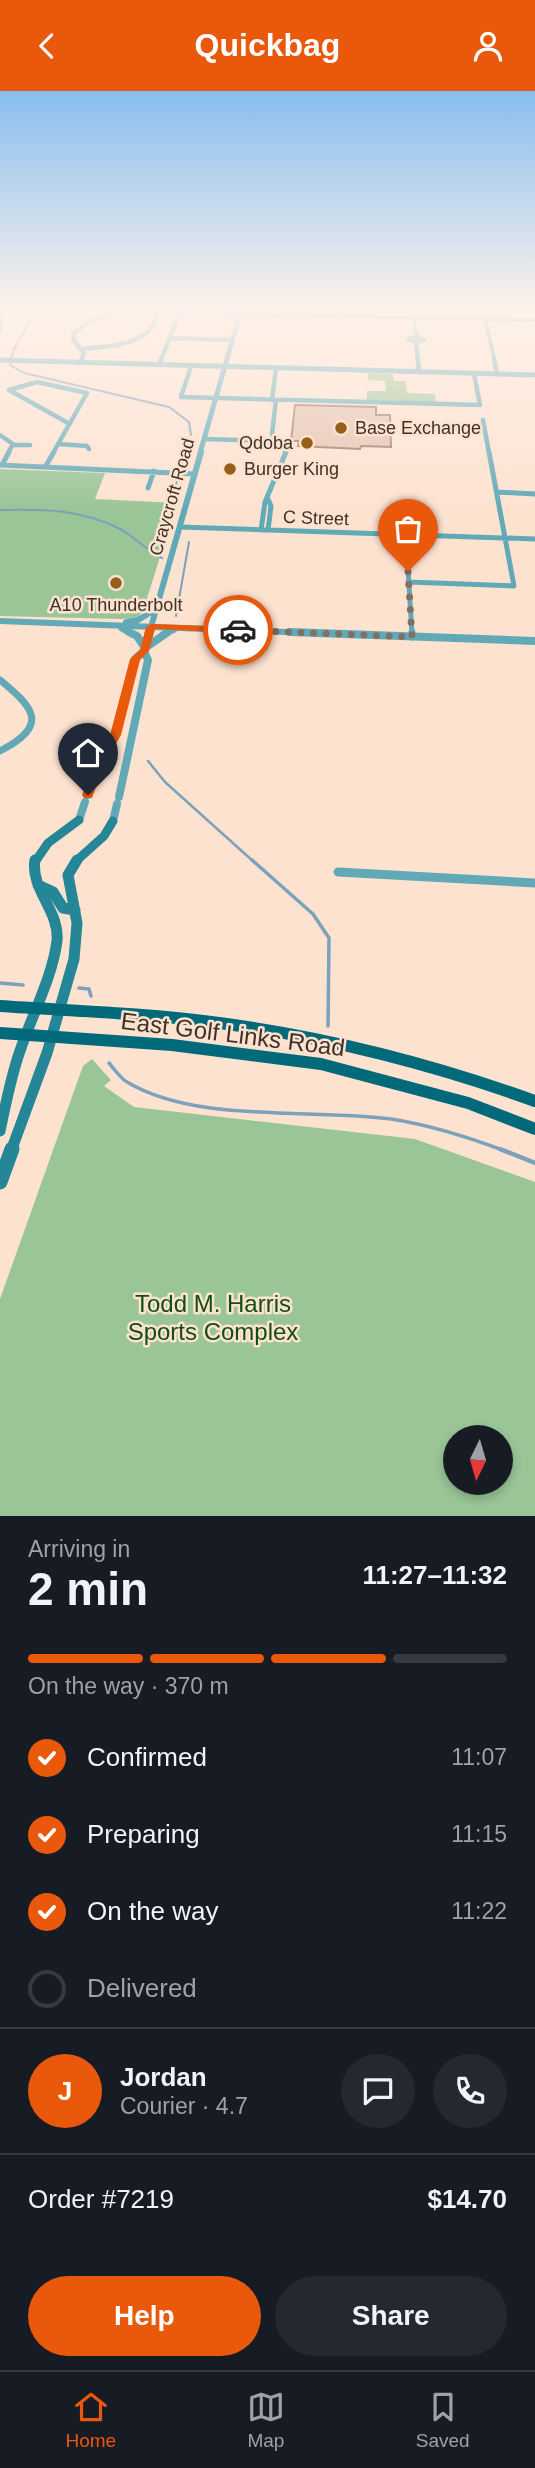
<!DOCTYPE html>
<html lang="en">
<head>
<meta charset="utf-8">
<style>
  body { margin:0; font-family:Helvetica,sans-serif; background:#242831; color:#f1f3f6; height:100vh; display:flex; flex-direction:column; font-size:26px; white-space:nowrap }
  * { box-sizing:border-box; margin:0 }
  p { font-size:23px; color:#9ea1a6 }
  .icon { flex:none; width:38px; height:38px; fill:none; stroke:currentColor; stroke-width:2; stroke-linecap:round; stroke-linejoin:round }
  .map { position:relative; height:1425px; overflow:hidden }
  .panel { display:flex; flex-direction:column; background:#171b24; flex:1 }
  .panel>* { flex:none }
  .needle { width:46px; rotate:185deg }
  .fabs { position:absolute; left:443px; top:1334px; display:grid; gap:14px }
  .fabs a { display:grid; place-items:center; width:70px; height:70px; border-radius:50%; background:#171b24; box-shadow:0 4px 10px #0003; font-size:35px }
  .pin { position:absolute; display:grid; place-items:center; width:60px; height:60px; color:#fff; margin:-72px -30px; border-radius:50% 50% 50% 0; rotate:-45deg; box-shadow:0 0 7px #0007 }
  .pin .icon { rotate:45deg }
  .courier { position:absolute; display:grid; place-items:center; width:70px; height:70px; margin:-35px; border:5px solid #ea580c; border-radius:50%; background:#fff; color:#222; box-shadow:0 2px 9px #0007 }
  .head em { font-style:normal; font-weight:600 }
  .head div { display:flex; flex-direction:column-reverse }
  .head { display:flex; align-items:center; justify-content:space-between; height:119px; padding:0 28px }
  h1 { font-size:46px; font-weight:600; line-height:52px }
  .bar { display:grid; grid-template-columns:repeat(4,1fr); gap:10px 7px; align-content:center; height:84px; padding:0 28px }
  .bar i { height:9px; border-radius:5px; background:#363941 }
  .bar .on { background:#ea580c }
  .bar p { grid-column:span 4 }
  .line { display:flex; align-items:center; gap:18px; padding:0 28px; border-top:2px solid #363941 }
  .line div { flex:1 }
  .round { display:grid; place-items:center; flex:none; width:74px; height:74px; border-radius:37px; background:#242831 }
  ol { padding:0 28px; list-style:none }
  li { display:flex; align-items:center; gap:21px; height:77px }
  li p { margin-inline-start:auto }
  li .icon { padding:7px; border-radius:50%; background:#ea580c; color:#fff; stroke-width:4 }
  li:last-child { color:#9ea1a6 }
  li i { width:38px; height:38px; border:4px solid #363941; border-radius:50% }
  .action { display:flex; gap:14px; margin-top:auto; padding:14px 28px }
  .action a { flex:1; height:80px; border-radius:42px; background:#ea580c; color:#fff; font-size:28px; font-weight:600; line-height:80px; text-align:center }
  .action a+a { background:#242831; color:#f1f3f6 }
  header { display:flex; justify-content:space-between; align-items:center; height:91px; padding:0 28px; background:#ea580c; color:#fff; font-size:32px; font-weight:600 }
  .menu { display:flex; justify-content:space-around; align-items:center; height:98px; border-top:2px solid #363941; background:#171b24; font-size:19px; color:#9ea1a6 }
  .menu a { display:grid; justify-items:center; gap:4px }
  .menu .on { color:#ea580c }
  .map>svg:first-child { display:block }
</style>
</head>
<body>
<header><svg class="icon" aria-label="back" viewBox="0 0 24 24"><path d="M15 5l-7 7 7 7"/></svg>Quickbag<svg class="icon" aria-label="person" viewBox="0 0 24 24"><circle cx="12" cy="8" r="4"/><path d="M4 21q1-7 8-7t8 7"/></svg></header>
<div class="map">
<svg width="535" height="1425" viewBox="0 0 535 1425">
  <rect width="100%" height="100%" fill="#fde2d0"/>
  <path fill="#9ac597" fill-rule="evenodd" d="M368,282l25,1 1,7h12l1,12 28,1 1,8 -69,-2v-9h19l-1,-10 -17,-1z
    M0,378l105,4 -10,26 82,4 -34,108 -5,6 -16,2 -122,-3z
    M92,968l19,21 -7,6 30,21 281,32 120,43v334h-535v-217l83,-233zM455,1346h45v45h-45z"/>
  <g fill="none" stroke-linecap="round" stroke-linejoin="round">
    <path stroke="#7ca1bb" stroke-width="2" d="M32,219c-3,20 -20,34 -22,55l14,8 145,34 20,15 2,13
      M180,379l9,-29
      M170,409l9,-24
      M0,419c42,-1 84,-1 122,20 14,8 25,21 40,28
      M176,525l13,-74"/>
    <path stroke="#7ca1bb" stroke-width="2.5" d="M148,670l17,21 89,80"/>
    <path stroke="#7ca1bb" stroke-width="3.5" d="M252,769l61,54 16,24 -1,88
      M0,892l23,2
      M79,897l10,1 2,7
      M109,972c6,7 11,15 18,19 70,42 185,26 264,37 39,6 77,18 114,32"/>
    <path stroke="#7ca1bb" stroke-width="4.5" d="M500,1058l35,14"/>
  </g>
  <path fill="#e5c1af" stroke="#997868" stroke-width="2" d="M295,314l81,2v8h14l1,32 -30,-1 -1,3 -62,-3 1,-5h-8z"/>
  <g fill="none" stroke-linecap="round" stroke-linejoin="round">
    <path stroke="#62a9b8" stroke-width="3.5" d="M413,219l3,26
      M344,225l82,2
      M485,228l9,39"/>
    <path stroke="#62a9b8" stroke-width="4.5" d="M0,221v18
      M179,222l165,3v-6
      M426,227l109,2
      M416,245l8,4 -8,2 -8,-3z
      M170,247l62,2
      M416,251l3,30
      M494,267l3,16
      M80,272l4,-10 -10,-12 -1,-7c23,-22 54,-25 84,-19 -6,31 -51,32 -76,34
      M159,274l21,-54
      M191,275l-10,31 299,8 -6,-31
      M272,309l4,-31
      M276,309l-4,34 14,15 -1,4
      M483,329l6,33
      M0,344l13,9 -5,9
      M205,348l74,2
      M58,353l29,2 2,3
      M12,354h18
      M53,362l34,-60 -50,-11 -28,8 59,33"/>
    <path stroke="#62a9b8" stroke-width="5" d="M0,374l195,9
      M2,374l7,-13
      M45,376l9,-15
      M148,397l6,-17
      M497,401l38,2
      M268,408l3,7 -3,24
      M180,436l355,12
      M261,439l4,-28 21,-50
      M406,444l6,99
      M408,491l106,4 -25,-134"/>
    <path stroke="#62a9b8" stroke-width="7" d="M412,541v5
      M0,589c34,28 50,45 0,71"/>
    <path stroke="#62a9b8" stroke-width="9" d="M338,781l197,11"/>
    <path stroke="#62a9b8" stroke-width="5" d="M0,269l535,15
      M200,362l41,-143"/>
    <path stroke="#62a9b8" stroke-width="6" d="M0,530l337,13
      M126,531l12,-2 18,-11
      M121,537l11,6
      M149,543l52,-182
      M163,543l11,-4"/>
    <path stroke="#62a9b8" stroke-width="8" d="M129,541l8,4 8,12 23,-16
      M290,541l245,9
      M144,560l5,-19
      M88,704l11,-32 17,-28 19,-76 9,-8
      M119,706l29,-137 -4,-9
      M79,729l6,-18
      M113,730l4,-17"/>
    <path stroke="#248697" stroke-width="9" d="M35,771l13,-19 31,-23
      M75,771l29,-26 9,-15"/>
    <path stroke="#248697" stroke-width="11" d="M38,794l15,7 10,16 12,2
      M0,1040c6,-28 11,-56 21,-83 12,-35 31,-70 36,-107 3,-30 -27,-52 -22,-81
      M11,1060l36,-98 27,-94 3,-36 -9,-48 9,-15"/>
    <path stroke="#248697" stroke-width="15" d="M0,1091l12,-33"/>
    <path stroke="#006a7a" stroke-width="12" d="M0,915c73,5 146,7 219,17 108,14 213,41 316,78
      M0,942l172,12 149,19 147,39 67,26"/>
  </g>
  <linearGradient id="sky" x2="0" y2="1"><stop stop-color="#87bfef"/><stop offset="0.52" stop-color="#fef2ea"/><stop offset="1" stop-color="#fef2ea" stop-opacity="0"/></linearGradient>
  <rect width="535" height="419" fill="url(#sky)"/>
  <path fill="#ea580c" d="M151,533l87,3 4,3 -4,3 -83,-4 -6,22 -9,9 -19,75 -16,28 -12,32 -1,3h-8l-2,-3 12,-32 16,-28 20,-76 10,-9 6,-23z"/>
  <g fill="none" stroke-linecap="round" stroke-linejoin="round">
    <path stroke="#817063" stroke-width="7" stroke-dasharray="0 12.6" d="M238,539l174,7 -4,-66"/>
  </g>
  <g fill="#965e18" stroke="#fde2d0" stroke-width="2.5">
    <circle cx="341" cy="337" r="7"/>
    <circle cx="307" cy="352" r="7"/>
    <circle cx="230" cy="378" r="7"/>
    <circle cx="116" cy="492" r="7"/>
  </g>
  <g text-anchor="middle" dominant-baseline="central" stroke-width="5" stroke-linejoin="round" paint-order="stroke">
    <g font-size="18" fill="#3e3229" stroke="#fde2d0" text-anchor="start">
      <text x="355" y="337">Base Exchange</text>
      <text x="293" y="352" text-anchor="end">Qdoba</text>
      <text x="244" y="378">Burger King</text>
      <text x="116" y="514" text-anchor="middle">A10 Thunderbolt</text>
    </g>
    <g font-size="18" fill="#3e3229" stroke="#fde2d0">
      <text transform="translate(172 406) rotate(-74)">Craycroft Road</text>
      <text transform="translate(316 427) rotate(2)">C Street</text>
    </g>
    <g font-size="24" fill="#3e3229" stroke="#fde2d0">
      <text transform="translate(233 943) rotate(7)">East Golf Links Road</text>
    </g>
    <g font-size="24" fill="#124d11" stroke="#fde2d0">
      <text x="213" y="1212">Todd M. Harris<tspan x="213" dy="28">Sports Complex</tspan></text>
    </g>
  </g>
</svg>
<div class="fabs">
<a><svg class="needle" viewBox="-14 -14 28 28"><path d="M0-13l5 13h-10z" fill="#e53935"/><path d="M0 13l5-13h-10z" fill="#9ea1a6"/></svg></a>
</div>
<div class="pin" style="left:408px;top:480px;background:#ea580c"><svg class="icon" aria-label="bag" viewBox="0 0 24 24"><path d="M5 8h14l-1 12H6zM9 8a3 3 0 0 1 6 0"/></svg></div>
<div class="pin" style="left:88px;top:704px;background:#1f2937"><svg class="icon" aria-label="home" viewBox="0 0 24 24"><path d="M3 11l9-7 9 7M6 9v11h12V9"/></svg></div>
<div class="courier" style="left:238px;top:539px"><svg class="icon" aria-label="car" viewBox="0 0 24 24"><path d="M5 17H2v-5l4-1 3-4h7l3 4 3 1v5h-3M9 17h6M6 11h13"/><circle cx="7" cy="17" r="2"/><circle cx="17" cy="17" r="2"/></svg></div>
</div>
<section class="panel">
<div class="head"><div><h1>2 min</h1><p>Arriving in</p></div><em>11:27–11:32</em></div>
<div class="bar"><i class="on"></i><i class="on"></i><i class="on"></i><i></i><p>On the way · 370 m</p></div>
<ol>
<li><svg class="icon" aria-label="check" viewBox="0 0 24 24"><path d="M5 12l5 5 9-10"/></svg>Confirmed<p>11:07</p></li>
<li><svg class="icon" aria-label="check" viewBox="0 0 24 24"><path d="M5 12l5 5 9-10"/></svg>Preparing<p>11:15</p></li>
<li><svg class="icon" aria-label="check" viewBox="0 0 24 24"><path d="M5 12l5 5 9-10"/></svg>On the way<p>11:22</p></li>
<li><i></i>Delivered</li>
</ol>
<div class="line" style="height:126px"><b class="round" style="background:#ea580c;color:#fff">J</b><div><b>Jordan</b><p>Courier · 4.7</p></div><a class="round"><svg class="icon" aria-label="chat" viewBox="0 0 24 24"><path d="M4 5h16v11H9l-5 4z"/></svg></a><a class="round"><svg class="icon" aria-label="phone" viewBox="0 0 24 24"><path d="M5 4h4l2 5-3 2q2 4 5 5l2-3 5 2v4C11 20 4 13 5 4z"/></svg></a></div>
<div class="line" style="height:91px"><div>Order #7219</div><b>$14.70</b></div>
<div class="action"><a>Help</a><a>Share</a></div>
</section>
<nav class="menu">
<a class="on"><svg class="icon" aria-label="home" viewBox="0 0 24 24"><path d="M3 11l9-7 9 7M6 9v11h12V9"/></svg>Home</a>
<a><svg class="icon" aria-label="map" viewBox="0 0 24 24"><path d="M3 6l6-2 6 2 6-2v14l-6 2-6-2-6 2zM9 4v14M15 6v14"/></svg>Map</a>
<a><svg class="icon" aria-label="saved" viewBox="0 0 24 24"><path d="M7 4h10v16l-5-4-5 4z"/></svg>Saved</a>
</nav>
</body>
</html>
